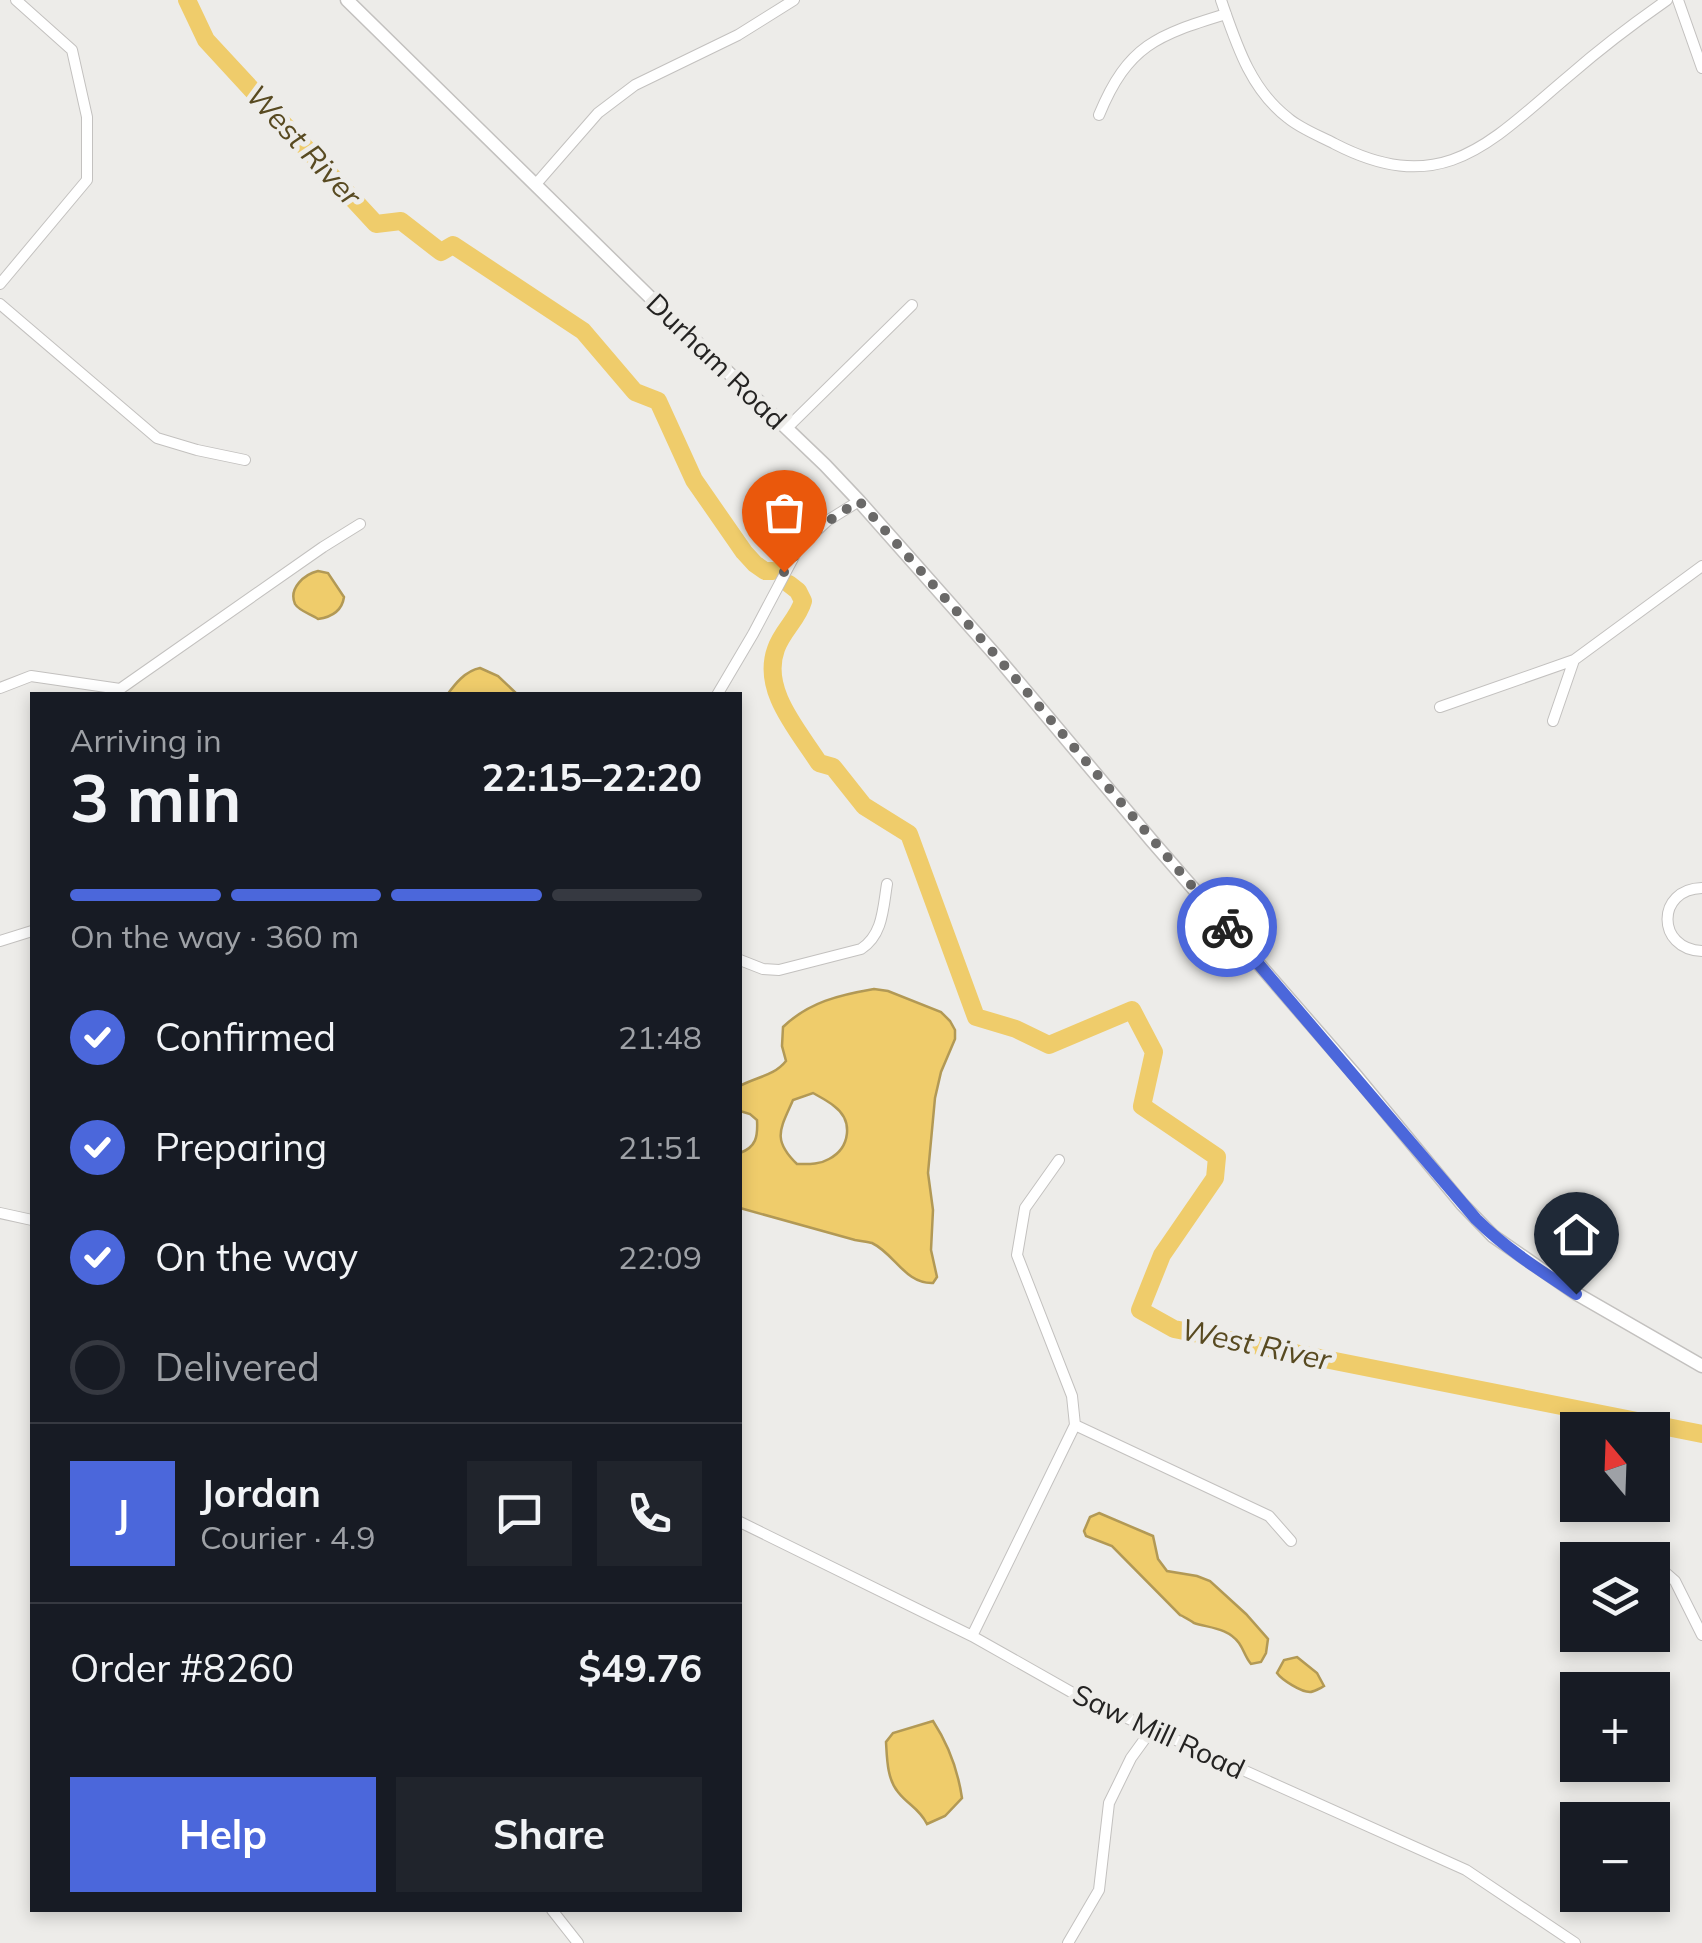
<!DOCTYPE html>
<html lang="en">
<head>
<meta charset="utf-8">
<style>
  body { margin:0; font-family:Mulish,sans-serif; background:#20242c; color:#f1f3f6; height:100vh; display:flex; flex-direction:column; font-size:38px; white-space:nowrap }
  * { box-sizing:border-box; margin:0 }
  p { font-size:32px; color:#9ea1a6 }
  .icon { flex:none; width:55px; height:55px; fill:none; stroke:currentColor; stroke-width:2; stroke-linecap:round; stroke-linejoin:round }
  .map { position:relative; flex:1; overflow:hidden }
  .drawer { position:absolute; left:30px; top:692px; width:712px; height:1220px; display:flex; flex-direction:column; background:#171b24; border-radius:0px; box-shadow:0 5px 15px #0003 }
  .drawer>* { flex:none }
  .needle { width:65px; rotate:341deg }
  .controls { position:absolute; left:1560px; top:1412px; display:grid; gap:20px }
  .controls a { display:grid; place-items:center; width:110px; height:110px; border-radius:0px; background:#171b24; box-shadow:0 5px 15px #0003; font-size:50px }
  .pin { position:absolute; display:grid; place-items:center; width:85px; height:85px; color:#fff; margin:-102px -42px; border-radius:50% 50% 50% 0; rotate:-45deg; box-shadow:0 0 10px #0007 }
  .pin .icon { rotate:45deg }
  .courier { position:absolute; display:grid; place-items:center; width:100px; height:100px; margin:-50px; border:8px solid #4b67db; border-radius:50%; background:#fff; color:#222; box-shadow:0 2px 12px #0007 }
  .overview em { font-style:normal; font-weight:700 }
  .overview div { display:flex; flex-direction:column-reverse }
  .overview { display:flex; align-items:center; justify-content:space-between; height:170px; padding:0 40px }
  h1 { font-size:65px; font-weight:700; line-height:75px }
  .bar { display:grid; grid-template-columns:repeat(4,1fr); gap:15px 10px; align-content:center; height:120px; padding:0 40px }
  .bar i { height:12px; border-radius:8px; background:#363941 }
  .bar .on { background:#4b67db }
  .bar p { grid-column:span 4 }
  .line { display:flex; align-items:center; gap:25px; padding:0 40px; border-top:2px solid #363941 }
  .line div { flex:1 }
  .round { display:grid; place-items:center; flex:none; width:105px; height:105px; border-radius:0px; background:#20242c }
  ol { padding:0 40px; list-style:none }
  li { display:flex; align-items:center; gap:30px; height:110px }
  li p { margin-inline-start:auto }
  li .icon { padding:10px; border-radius:50%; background:#4b67db; color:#fff; stroke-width:4 }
  li:last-child { color:#9ea1a6 }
  li i { width:55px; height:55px; border:5px solid #363941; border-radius:50% }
  .primary-button { display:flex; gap:20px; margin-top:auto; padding:20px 40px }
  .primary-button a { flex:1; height:115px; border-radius:0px; background:#4b67db; color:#fff; font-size:40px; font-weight:700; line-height:115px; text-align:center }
  .primary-button a+a { background:#20242c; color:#f1f3f6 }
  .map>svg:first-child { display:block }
</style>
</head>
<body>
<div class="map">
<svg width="1702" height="1943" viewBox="0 0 1702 1943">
  <rect width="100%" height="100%" fill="#edece9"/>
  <path fill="#efcc6b" stroke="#b29955" stroke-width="2.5" fill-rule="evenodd" d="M318,571l10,2 16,24c-2,14 -12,20 -26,22 -7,-5 -19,-8 -23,-15 -7,-16 10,-30 23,-33z
    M480,668l18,8 20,19h-71c8,-11 18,-24 33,-27z
    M874,989l14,2 53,21 9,9 5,9v9l-14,33 -6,26 -7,75 5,37 -2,40 6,27 -4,6c-28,1 -38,-29 -61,-40 -4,-1 -12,-2 -17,-3l-115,-32v-55c16,-6 18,-16 17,-33l-7,-6 -10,-3v-25c16,-9 34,-10 46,-25l-4,-15 1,-19c26,-25 56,-32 91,-38zM813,1093c7,4 15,8 21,13 20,15 16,42 -5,53 -10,6 -22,5 -32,5 -26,-25 -16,-36 -4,-64z
    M1099,1513l54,23 5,23 9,12 30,5 13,5 36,33 22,25 -2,14 -5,9 -10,2c-6,-7 -7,-14 -12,-21 -11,-15 -29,-15 -45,-20 -1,-1 -13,-8 -14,-8l-68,-69 -26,-10 -2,-5 6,-14z
    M1297,1657l20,16 7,13c-3,2 -11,6 -14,6 -9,0 -28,-12 -33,-19l7,-13z
    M933,1721c15,23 25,50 29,77l-17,18 -18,8c-8,-16 -19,-19 -29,-32 -11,-13 -11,-34 -12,-50l7,-9z"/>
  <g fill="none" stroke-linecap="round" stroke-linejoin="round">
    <path stroke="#efcc6b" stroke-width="18" d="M187,0l19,40 170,184 25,-3 40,31 12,-7 130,86 52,61 23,9 36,79 50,72 11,12 10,7h8
      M789,584l9,7 5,10c-5,18 -21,30 -27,48 -15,41 22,81 43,114l14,4 31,39 45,28 67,183 40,12 33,16 83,-35 22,42 -12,54 75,51 -2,21 -53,77 -22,55 34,19 528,105"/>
    <g stroke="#c3c1bf" stroke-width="12">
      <path id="minor" d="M1221,0c15,43 29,89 67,118 13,11 32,18 47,26 109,56 156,-3 235,-69 31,-27 64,-52 97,-75
        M1678,0l24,68
        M1099,115c29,-70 58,-80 127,-101
        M536,184l62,-71 37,-28 103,-50 56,-35
        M0,284l87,-104v-63l-15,-67 -56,-50
        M0,304l157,134 40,12 48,10
        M787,428l125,-123
        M0,688l31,-12 89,13 203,-142 37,-23
        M717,695l36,-61 46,-87 28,-26 32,-20
        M1440,707l134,-47
        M1553,721l21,-61 128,-94
        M1702,888c-46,1 -46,61 0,63
        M0,941l32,-10
        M740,960l23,9 16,1 82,-21c22,-14 22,-41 26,-65
        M0,1213l32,7
        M1075,1425l194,91 22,25
        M740,1522l232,114 108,61 386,173 109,73
        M1652,1561l23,20 27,54
        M972,1636l103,-211 -3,-29 -55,-141 8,-47 34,-48
        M552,1910l26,33
        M1068,1943l31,-53 10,-87 22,-45 21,-29"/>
    </g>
    <g stroke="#c3c1bf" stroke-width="15">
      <path id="major" d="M347,0l317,311 161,154 34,36 139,157 154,183 205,236 105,127 31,32 84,58 125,72"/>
    </g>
    <use href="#minor" stroke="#fff" stroke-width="10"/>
    <use href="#major" stroke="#fff" stroke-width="12"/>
  </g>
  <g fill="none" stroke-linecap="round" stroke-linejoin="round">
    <path stroke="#6a6968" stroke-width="10" stroke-dasharray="0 18" d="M784,572c22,-37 39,-48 75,-71l139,157 229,269"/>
    <path stroke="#4b67db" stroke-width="12" d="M1227,927l249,292c30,30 65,52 100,75"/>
  </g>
  <g text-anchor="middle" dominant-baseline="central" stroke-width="10" stroke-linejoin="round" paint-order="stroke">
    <g font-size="28" fill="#242322" stroke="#edece9">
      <text transform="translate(717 361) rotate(44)">Durham Road</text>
      <text transform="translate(1159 1731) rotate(25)">Saw Mill Road</text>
    </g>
    <g font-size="30" font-style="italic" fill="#584a21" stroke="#edece9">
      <text transform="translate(304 145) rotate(47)">West River</text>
      <text transform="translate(1256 1344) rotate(12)">West River</text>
    </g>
  </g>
</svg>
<div class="controls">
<a><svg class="needle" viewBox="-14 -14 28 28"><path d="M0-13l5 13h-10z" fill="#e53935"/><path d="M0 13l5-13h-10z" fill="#9ea1a6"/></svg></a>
<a><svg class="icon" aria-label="layers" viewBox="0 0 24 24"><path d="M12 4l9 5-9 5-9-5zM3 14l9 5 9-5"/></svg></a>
<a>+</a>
<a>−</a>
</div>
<div class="pin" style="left:784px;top:572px;background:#ea580c"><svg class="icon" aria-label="bag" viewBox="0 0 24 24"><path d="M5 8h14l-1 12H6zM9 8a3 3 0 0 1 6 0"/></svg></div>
<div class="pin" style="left:1576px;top:1294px;background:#1f2937"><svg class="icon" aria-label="home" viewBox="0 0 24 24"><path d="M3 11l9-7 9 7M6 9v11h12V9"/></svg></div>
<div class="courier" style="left:1227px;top:927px"><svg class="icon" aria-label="bike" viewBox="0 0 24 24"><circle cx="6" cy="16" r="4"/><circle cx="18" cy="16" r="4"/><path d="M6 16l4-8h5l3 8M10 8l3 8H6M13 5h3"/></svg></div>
<section class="drawer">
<div class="overview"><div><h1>3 min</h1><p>Arriving in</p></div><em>22:15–22:20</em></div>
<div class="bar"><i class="on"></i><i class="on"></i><i class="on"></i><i></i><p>On the way · 360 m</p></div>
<ol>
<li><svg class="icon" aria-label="check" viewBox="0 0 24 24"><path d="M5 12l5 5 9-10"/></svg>Confirmed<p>21:48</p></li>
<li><svg class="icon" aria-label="check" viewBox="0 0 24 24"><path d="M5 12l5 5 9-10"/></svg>Preparing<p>21:51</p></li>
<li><svg class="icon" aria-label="check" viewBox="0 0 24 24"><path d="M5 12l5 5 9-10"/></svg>On the way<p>22:09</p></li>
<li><i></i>Delivered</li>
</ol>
<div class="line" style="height:180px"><b class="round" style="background:#4b67db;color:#fff">J</b><div><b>Jordan</b><p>Courier · 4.9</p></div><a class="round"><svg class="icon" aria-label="chat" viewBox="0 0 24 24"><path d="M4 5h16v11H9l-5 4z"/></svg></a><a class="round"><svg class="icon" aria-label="phone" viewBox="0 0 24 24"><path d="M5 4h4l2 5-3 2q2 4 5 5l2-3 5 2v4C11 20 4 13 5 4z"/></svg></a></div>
<div class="line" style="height:130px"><div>Order #8260</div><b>$49.76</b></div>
<div class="primary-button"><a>Help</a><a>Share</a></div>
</section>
</div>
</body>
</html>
